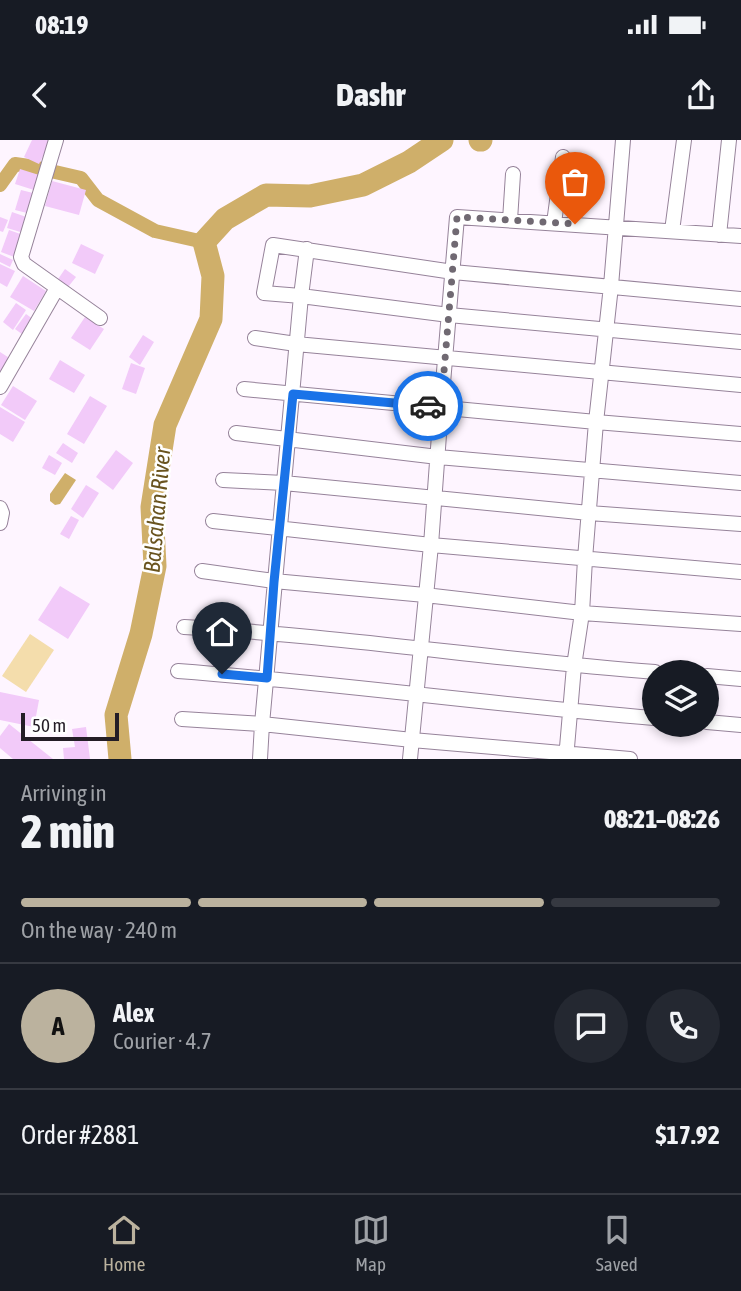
<!DOCTYPE html>
<html lang="en">
<head>
<meta charset="utf-8">
<style>
  body { margin:0; font-family:"Asap Condensed",sans-serif; background:#242831; color:#f1f3f6; height:100vh; display:flex; flex-direction:column; font-size:26px; white-space:nowrap }
  * { box-sizing:border-box; margin:0 }
  p { font-size:23px; color:#9ea1a6 }
  .icon { flex:none; width:38px; height:38px; fill:none; stroke:currentColor; stroke-width:2; stroke-linecap:round; stroke-linejoin:round }
  .map { position:relative; height:619px; overflow:hidden }
  .details { display:flex; flex-direction:column; background:#171b24; flex:1 }
  .details>* { flex:none }
  .tools { position:absolute; left:642px; top:520px; display:grid; gap:14px }
  .tools a { display:grid; place-items:center; width:77px; height:77px; border-radius:50%; background:#171b24; box-shadow:0 4px 10px #0003; font-size:35px }
  .scale { position:absolute; left:21px; bottom:18px; width:98px; box-sizing:border-box; padding-left:7px; border:4px solid #241d26; border-top:0; font-size:19px; line-height:24px; white-space:nowrap; color:#241d26; -webkit-text-stroke:5px #fff; paint-order:stroke }
  .pin { position:absolute; display:grid; place-items:center; width:60px; height:60px; color:#fff; margin:-72px -30px; border-radius:50% 50% 50% 0; rotate:-45deg; box-shadow:0 0 7px #0007 }
  .pin .icon { rotate:45deg }
  .courier { position:absolute; display:grid; place-items:center; width:70px; height:70px; margin:-35px; border:5px solid #1a73e8; border-radius:50%; background:#fff; color:#222; box-shadow:0 2px 9px #0007 }
  .summary em { font-style:normal; font-weight:800 }
  .summary div { display:flex; flex-direction:column-reverse }
  .summary { display:flex; align-items:center; justify-content:space-between; height:119px; padding:0 21px }
  h1 { font-size:46px; font-weight:800; line-height:52px }
  .bar { display:grid; grid-template-columns:repeat(4,1fr); gap:10px 7px; align-content:center; height:84px; padding:0 21px }
  .bar i { height:9px; border-radius:5px; background:#363941 }
  .bar .active { background:#bbb29e }
  .bar p { grid-column:span 4 }
  .line { display:flex; align-items:center; gap:18px; padding:0 21px; border-top:2px solid #363941 }
  .line div { flex:1 }
  .round { display:grid; place-items:center; flex:none; width:74px; height:74px; border-radius:37px; background:#242831 }
  .status { display:flex; justify-content:space-between; align-items:center; height:49px; padding:0 35px; background:#171b24; direction:ltr }
  .status svg { height:19px; fill:currentColor }
  header { display:flex; justify-content:space-between; align-items:center; height:91px; padding:0 21px; background:#171b24; font-size:32px; font-weight:800 }
  .menu { display:flex; justify-content:space-around; align-items:center; height:98px; border-top:2px solid #363941; background:#171b24; font-size:19px; color:#9ea1a6 }
  .menu a { display:grid; justify-items:center; gap:4px }
  .menu .active { color:#bbb29e }
  .map>svg:first-child { display:block }
</style>
</head>
<body>
<div class="status"><b>08:19</b><svg viewBox="0 0 49 12"><path d="M0 12V9h3v3zM5 12V6h3v6zM10 12V3h3v9zM15 12V0h3v12zM26 1h20v11H26zM47 4h2v5h-2z"/></svg></div>
<header><svg class="icon" aria-label="back" viewBox="0 0 24 24"><path d="M15 5l-7 7 7 7"/></svg>Dashr<svg class="icon" aria-label="share" viewBox="0 0 24 24"><path d="M12 15V3M7 8l5-5 5 5M5 13v7h14v-7"/></svg></header>
<div class="map">
<svg width="741" height="619" viewBox="0 0 741 619">
  <rect width="100%" height="100%" fill="#fef5ff"/>
  <path fill="#f4ddac" d="M30,494l24,16 -28,42 -24,-16z"/>
  <path fill="#cfaf6a" d="M65,333l11,7 -16,24 -5,1 -5,-4v-7z"/>
  <g fill="none" stroke-linecap="round" stroke-linejoin="round">
    <path stroke="#cfaf6a" stroke-width="14" d="M0,45l15,-21 14,2 52,12 17,22 57,31 49,11"/>
    <path stroke="#cfaf6a" stroke-width="23" d="M480,0h1
      M120,619l-4,-44 25,-81 14,-68 -3,-59 13,-82 46,-106 2,-43 -9,-34 21,-23 41,-24 44,1 53,-11 46,-23 33,-22"/>
  </g>
  <path fill="#f2caf9" d="M32,0h19l-12,24 -15,-7z
    M20,29l19,6 -5,15 -19,-6z
    M52,41l34,9 -7,25 -34,-9z
    M21,50l16,4 -6,20 -16,-4z
    M12,72l20,7 -5,15 -20,-6z
    M0,77l8,3 -5,12 -3,-1z
    M9,90l17,6 -9,22 -16,-6z
    M81,104l23,11 -9,19 -23,-11z
    M0,114l13,6 -3,7 -10,-5z
    M0,124l15,7 -8,16 -7,-4z
    M65,129l11,8 -12,15 -10,-7z
    M23,136l23,15 -12,20 -24,-14z
    M16,163l10,7 -13,20 -10,-8z
    M26,174l11,8 -11,15 -11,-8z
    M85,177l19,12 -14,21 -19,-12z
    M143,195l11,7 -14,23 -11,-8z
    M0,212l14,9 -14,14z
    M60,220l25,15 -11,18 -25,-14z
    M131,223l14,5 -9,26 -14,-5z
    M13,246l24,15 -12,19 -24,-15z
    M90,256l17,10 -23,38 -17,-10z
    M0,267l25,15 -12,20 -13,-8z
    M63,303l15,10 -6,10 -16,-10z
    M116,310l17,13 -20,27 -17,-13z
    M49,315l13,8 -7,12 -13,-7z
    M86,345l13,8 -16,25 -12,-9z
    M71,376l8,4 -10,19 -9,-5z
    M60,446l30,18 -22,35 -30,-19z
    M0,552l39,8 -5,27 -34,-7z
    M9,584l44,35h-40l-13,-11v-12z
    M86,587l4,32h-26l-1,-11 12,-1 -3,-18z"/>
  <g fill="none" stroke-linecap="round" stroke-linejoin="round">
    <g stroke="#96839a" stroke-width="16">
      <path id="minor" d="M56,0l-35,117 3,7 76,54
        M510,80l3,-46
        M554,83l9,-66
        M672,91l12,-91
        M719,95l10,-95
        M741,159l-288,-27 -180,-27 -9,48 37,3 148,19 292,27
        M255,198l41,6 445,41
        M0,247l57,-99
        M244,249l352,33 145,12
        M236,293l202,24 303,26
        M223,340l61,3 305,30 152,11
        M0,368l2,5 -2,10
        M213,381l218,24 310,27
        M202,431l72,10 151,14 157,18 159,11
        M184,487c157,9 314,33 471,45
        M178,531c159,12 317,34 476,47
        M707,536l34,3
        M182,579l80,5 150,16 218,19
        M707,582l34,3
        M260,619l2,-35 39,-428 6,-47
        M410,619l21,-214 10,-138 16,-190 284,19
        M566,619l8,-93 8,-53 3,-54 11,-137 15,-136 12,-146"/>
    </g>
    <use href="#minor" stroke="#fff" stroke-width="14"/>
  </g>
  <g fill="none" stroke-linecap="round" stroke-linejoin="round">
    <path stroke="#706972" stroke-width="7" stroke-dasharray="0 12.6" d="M428,266l13,1 16,-190 118,7"/>
    <path stroke="#1a73e8" stroke-width="9" d="M222,534l45,4 7,-96 19,-188 135,12"/>
  </g>
  <g text-anchor="middle" dominant-baseline="central" stroke-width="5" stroke-linejoin="round" paint-order="stroke">
    <g font-size="23" font-style="italic" fill="#6a541f" stroke="#fff">
      <text transform="translate(157 370) rotate(-85)">Balsahan River</text>
    </g>
  </g>
</svg>
<div class="tools">
<a><svg class="icon" aria-label="layers" viewBox="0 0 24 24"><path d="M12 4l9 5-9 5-9-5zM3 14l9 5 9-5"/></svg></a>
</div>
<div class="scale">50 m</div>
<div class="pin" style="left:575px;top:84px;background:#ea580c"><svg class="icon" aria-label="bag" viewBox="0 0 24 24"><path d="M5 8h14l-1 12H6zM9 8a3 3 0 0 1 6 0"/></svg></div>
<div class="pin" style="left:222px;top:534px;background:#1f2937"><svg class="icon" aria-label="home" viewBox="0 0 24 24"><path d="M3 11l9-7 9 7M6 9v11h12V9"/></svg></div>
<div class="courier" style="left:428px;top:266px"><svg class="icon" aria-label="car" viewBox="0 0 24 24"><path d="M5 17H2v-5l4-1 3-4h7l3 4 3 1v5h-3M9 17h6M6 11h13"/><circle cx="7" cy="17" r="2"/><circle cx="17" cy="17" r="2"/></svg></div>
</div>
<section class="details">
<div class="summary"><div><h1>2 min</h1><p>Arriving in</p></div><em>08:21–08:26</em></div>
<div class="bar"><i class="active"></i><i class="active"></i><i class="active"></i><i></i><p>On the way · 240 m</p></div>
<div class="line" style="height:126px"><b class="round" style="background:#bbb29e;color:#111">A</b><div><b>Alex</b><p>Courier · 4.7</p></div><a class="round"><svg class="icon" aria-label="chat" viewBox="0 0 24 24"><path d="M4 5h16v11H9l-5 4z"/></svg></a><a class="round"><svg class="icon" aria-label="phone" viewBox="0 0 24 24"><path d="M5 4h4l2 5-3 2q2 4 5 5l2-3 5 2v4C11 20 4 13 5 4z"/></svg></a></div>
<div class="line" style="height:91px"><div>Order #2881</div><b>$17.92</b></div>
</section>
<nav class="menu">
<a class="active"><svg class="icon" aria-label="home" viewBox="0 0 24 24"><path d="M3 11l9-7 9 7M6 9v11h12V9"/></svg>Home</a>
<a><svg class="icon" aria-label="map" viewBox="0 0 24 24"><path d="M3 6l6-2 6 2 6-2v14l-6 2-6-2-6 2zM9 4v14M15 6v14"/></svg>Map</a>
<a><svg class="icon" aria-label="saved" viewBox="0 0 24 24"><path d="M7 4h10v16l-5-4-5 4z"/></svg>Saved</a>
</nav>
</body>
</html>
